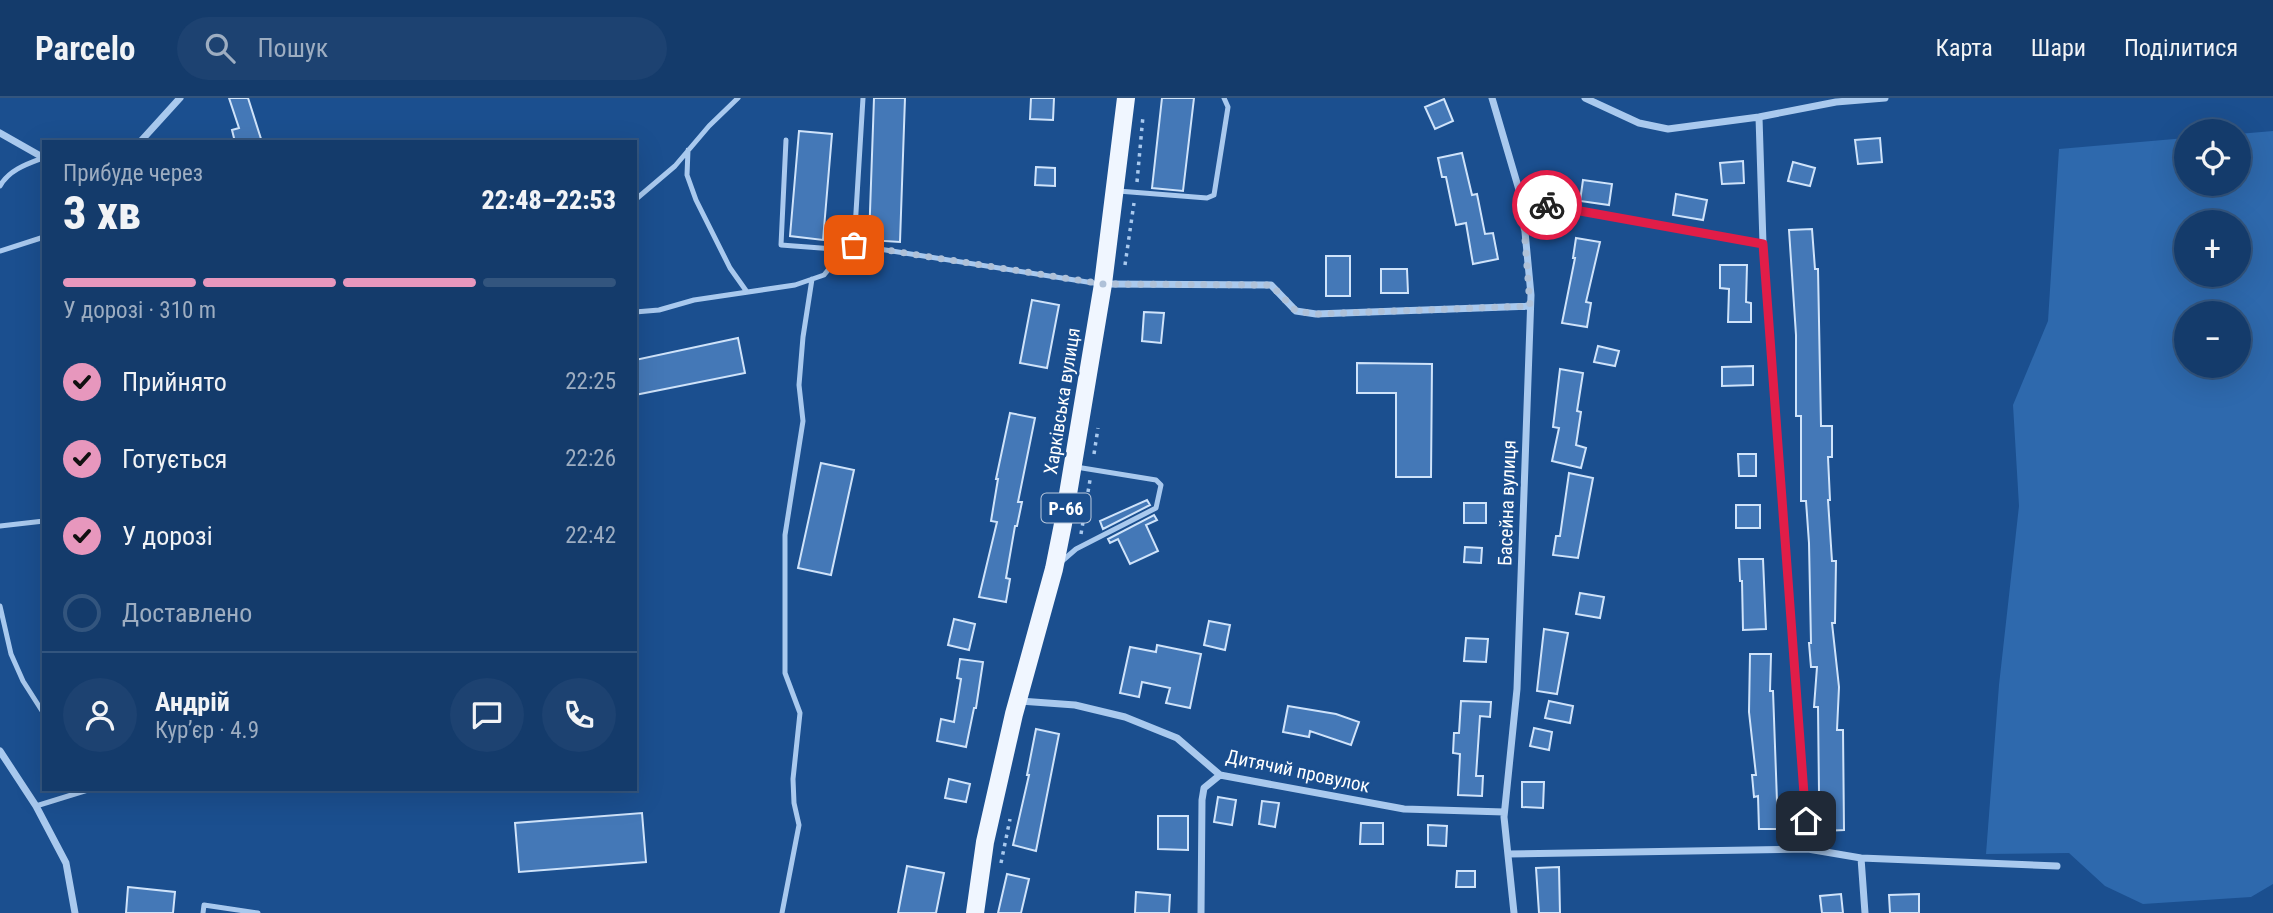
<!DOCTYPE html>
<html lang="uk">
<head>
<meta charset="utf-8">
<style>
  body { margin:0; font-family:"Roboto Condensed",sans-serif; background:#1d4271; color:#f1f3f6; height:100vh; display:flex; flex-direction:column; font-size:26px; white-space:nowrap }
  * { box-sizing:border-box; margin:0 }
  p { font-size:23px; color:#9dadc1 }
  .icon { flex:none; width:38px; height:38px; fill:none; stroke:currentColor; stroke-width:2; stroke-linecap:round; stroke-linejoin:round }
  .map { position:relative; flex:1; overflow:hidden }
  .drawer { position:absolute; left:42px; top:42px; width:595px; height:651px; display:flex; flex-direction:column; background:#143b6b; border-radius:0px; box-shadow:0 7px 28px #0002,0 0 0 2px #33557e }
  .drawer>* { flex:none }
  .buttons { position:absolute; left:2174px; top:21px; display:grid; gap:14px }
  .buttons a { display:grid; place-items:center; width:77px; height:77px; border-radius:50%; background:#143b6b; box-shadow:0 7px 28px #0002,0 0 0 2px #33557e; font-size:35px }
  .pin { position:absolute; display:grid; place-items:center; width:60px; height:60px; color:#fff; margin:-30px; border-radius:14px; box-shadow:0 4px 10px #0006 }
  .courier { position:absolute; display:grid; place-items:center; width:70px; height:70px; margin:-35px; border:5px solid #e11d48; border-radius:50%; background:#fff; color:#222; box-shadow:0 2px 9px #0007 }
  .head em { font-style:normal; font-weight:800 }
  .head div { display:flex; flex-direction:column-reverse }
  .head { display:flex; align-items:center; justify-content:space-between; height:119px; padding:0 21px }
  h1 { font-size:46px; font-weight:800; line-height:52px }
  .bar { display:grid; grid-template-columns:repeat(4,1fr); gap:10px 7px; align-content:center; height:84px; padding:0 21px }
  .bar i { height:9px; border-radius:5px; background:#33557e }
  .bar .active { background:#e797bd }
  .bar p { grid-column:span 4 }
  .line { display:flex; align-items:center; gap:18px; padding:0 21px; border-top:2px solid #33557e }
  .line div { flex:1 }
  .round { display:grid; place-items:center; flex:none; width:74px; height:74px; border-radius:37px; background:#1d4271 }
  ol { padding:0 21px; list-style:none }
  li { display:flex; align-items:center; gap:21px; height:77px }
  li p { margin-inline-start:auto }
  li .icon { padding:7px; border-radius:50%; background:#e797bd; color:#111; stroke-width:4 }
  li:last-child { color:#9dadc1 }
  li i { width:38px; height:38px; border:4px solid #33557e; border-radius:50% }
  header { display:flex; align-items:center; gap:42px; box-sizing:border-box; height:98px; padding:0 35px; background:#143b6b; border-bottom:2px solid #33557e }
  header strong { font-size:33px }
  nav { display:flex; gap:38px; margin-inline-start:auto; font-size:24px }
  .search { width:490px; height:63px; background:#1d4271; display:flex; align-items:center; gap:18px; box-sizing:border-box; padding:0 24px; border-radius:38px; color:#9dadc1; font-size:26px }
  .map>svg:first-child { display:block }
</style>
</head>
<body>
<header>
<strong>Parcelo</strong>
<div class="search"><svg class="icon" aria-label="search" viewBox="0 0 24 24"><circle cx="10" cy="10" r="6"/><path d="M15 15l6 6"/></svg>Пошук</div>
<nav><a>Карта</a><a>Шари</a><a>Поділитися</a></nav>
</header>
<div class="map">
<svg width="2273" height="815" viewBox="0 0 2273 815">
  <rect width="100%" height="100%" fill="#1b4f8f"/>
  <path fill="#2e69ad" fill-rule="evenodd" d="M2273,33v753l-22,13 -108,7 -38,-18 -36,-33 -83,1 13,-169 20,-179 -6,-101 35,-84 11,-172 127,-11v46h52v-50zM2238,124v53h-52v-53zM2186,215h52v53h-52z"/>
  <path fill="#4478b7" stroke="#cfe3fa" stroke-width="2" d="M229,0h19l14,44h-27l-3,-12 7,-2z
    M874,0h31l-5,144 -31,-2z
    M1031,0h23l-1,22 -23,-1z
    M1162,0h32l-11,93 -31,-3z
    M1444,1l9,22 -18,8 -10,-22z
    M799,33l33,3 -9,106 -33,-4z
    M1880,40l2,24 -24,2 -3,-24z
    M1462,55l10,42 5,-1 8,40 8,-1 5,26 -25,5 -7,-41 -10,2 -10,-48h-4l-4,-19z
    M1743,63l1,22 -22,1 -2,-21z
    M1793,64l22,6 -5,18 -22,-5z
    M1036,69l19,1v18l-20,-1z
    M1583,82l29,4 -3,21 -29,-4z
    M1676,96l31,6 -4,20 -30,-5z
    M1812,131l3,40h3l3,157h11v31h-4l2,43h-2l4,61h4l-1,62h-3l7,64 -2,43h6l1,100 -21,1 -1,-39h-3l-1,-85h-4l3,-40h-6l-2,-24h2l-2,-100 -3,-42h-5v-85h-5v-81l-7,-105z
    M1576,140l24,4 -14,60 5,1 -4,24 -25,-4 13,-65h-2z
    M1326,158h24v40h-24z
    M1720,167h27l-1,37 5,1v19h-23l1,-33 -9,-1z
    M1381,171h26l1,24h-27z
    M1032,202l27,5 -12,63 -27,-5z
    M1144,214l20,1 -3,30 -19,-2z
    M738,240l7,35 -110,22v-35z
    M1598,248l21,5 -4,15 -21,-4z
    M1357,265l75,1 -1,113h-35v-84h-39z
    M1753,268v19l-31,1v-19z
    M1560,271l23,4 -6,38 4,1 -5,33 10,3 -5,20 -29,-7 7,-33 -6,-1z
    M1010,315l25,5 -17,84h4l-5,24h-2l-9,52 4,1 -4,23 -27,-5 18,-75 -6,-1 7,-42h-2z
    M1738,356h18v22h-17z
    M821,365l33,7 -23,105 -33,-7z
    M1569,375l24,5 -15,80 -25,-3 3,-19h4z
    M1147,402l3,5 -47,24 -3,-8z
    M1464,405h22v20h-22z
    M1736,407h24v23h-24z
    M1154,417l3,5 -11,5 12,26 -28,13 -12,-25 -8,4 -2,-4z
    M1465,449l17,1 -1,15 -17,-1z
    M1739,461h24l3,70 -23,1 -1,-49h-2z
    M1580,495l24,4 -4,21 -24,-4z
    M954,521l21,5 -6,26 -21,-5z
    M1209,523l21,4 -5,25 -21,-5z
    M1544,531l24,4 -11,61 -20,-3z
    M1466,540l22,1 -2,23 -22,-1z
    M1157,547l44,9 -11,54 -24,-5 4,-15 -28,-6 -3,15 -19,-4 10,-46 26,5z
    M1750,556h21l-1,37h3l5,138h-19l-1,-33 -4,1 -2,-22h4l-7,-63z
    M960,561l23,3 -7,46h-2l-8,39 -29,-6 4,-22 13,3 7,-43 -4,-1z
    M1461,603l30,1 -1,15 -10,-1 -4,60h7l-1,20 -24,-1 2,-41 -7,-1 1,-20h5z
    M1549,603l24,5 -3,17 -25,-5z
    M1288,608l48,8 23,8 -8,23 -41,-14 -1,6 -26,-5z
    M1534,630l18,4 -3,18 -19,-4z
    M1036,631l23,5 -23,117 -23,-6 16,-70h-2z
    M949,681l21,5 -4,18 -21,-4z
    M1522,684h22l-1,26 -21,-1z
    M1218,699l18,3 -4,25 -18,-3z
    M1262,703l17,2 -4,24 -16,-3z
    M642,715l4,49 -127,10 -4,-49z
    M1158,718h30v34l-30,-1z
    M1361,725h22v21h-23z
    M1428,727l19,1 -1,20 -18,-1z
    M907,768l37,7 -8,40h-38z
    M1559,769l1,46h-21l-3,-45z
    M1457,773h18v16h-19z
    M1007,776l22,5 -8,34h-23z
    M128,789l47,5 -2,21h-47z
    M1136,794l34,3 -1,18h-34z
    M1841,796l2,19h-21l-2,-17z
    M1919,796v19h-29l-1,-18z"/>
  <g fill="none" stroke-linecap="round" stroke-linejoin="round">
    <path stroke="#a9c9ee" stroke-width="3.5" stroke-dasharray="3.5 5" stroke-linecap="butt" d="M1137,84l6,-66
      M1125,167l9,-62
      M1094,356l4,-26
      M1081,436l9,-54
      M1001,765l9,-44"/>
    <path stroke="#a9c9ee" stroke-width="5" d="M863,0l-9,147 246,39
      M786,42l-5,105 53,4 20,-4
      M688,52l-1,25 9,25 34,68 17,24
      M0,88c9,-16 27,-22 43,-28
      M1118,93l89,7 7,-3 14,-88 -4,-9
      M635,102l40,-34 34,-40 29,-28
      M1522,102l241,44
      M0,153l44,-14
      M635,214l24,-2 35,-10 101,-15 29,-10 13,-16 -3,-10
      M0,428l44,-5
      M1061,464l15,-13 80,-41 5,-23 -5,-5 -80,-13
      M0,508l11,48 12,27 21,33
      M36,708l55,-17
      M203,815l1,-8 54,8
      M782,815l17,-88 -5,-22 -1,-24 7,-66 -15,-40v-138l18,-114 -4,-36 4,-48 9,-58"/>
    <path stroke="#a9c9ee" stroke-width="7" d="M1492,0l30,102 9,95 -14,394 -13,128 10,96
      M1585,0l54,25 29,6 91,-12 77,-15 49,-4
      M1759,19l4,127 45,605
      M0,35l44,25
      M140,44l40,-44
      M1104,186l167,1 25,26 20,3 214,-8
      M1020,603l55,4 50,12 52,21 43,37 184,34 100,3
      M0,653l36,55 30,57 9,50
      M1508,756l300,-5 53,9 196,8
      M1861,760l4,55
      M1201,815l1,-113 2,-12 16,-13"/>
    <path stroke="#f0f6ff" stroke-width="18" d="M975,815l10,-71 29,-128 40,-145 9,-45 40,-240 23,-186"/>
  </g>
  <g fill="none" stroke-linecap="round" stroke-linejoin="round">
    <path stroke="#afc1d8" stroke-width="7" stroke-dasharray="0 12.6" d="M854,147l249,39 168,1 25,26 20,3 214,-8 -8,-106 25,5"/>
    <path stroke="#e11d48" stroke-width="9" d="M1547,107l216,39 43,577"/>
  </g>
  <g text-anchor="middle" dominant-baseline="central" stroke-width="5" stroke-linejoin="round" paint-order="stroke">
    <rect fill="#1b4f8f" stroke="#bbcadd" stroke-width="2" x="1041.5" y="395.5" width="49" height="29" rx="5"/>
    <g font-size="18" font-weight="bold" fill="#fff">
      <text x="1066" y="410">Р-66</text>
    </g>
    <g font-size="19" fill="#fff" stroke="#1b4f8f">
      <text transform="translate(1062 303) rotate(-81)">Харківська вулиця</text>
      <text transform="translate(1507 405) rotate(-88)">Басейна вулиця</text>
      <text transform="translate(1298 673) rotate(12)">Дитячий провулок</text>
    </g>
  </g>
</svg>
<div class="buttons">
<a><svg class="icon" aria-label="locate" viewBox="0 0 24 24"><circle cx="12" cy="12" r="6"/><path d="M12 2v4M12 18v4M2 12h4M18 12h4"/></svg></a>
<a>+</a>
<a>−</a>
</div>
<div class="pin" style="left:854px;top:147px;background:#ea580c"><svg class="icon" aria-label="bag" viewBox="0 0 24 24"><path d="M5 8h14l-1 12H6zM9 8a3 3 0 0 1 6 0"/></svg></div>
<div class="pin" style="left:1806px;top:723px;background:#1f2937"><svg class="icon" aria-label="home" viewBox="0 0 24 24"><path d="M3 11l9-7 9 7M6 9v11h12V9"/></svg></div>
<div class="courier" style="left:1547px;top:107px"><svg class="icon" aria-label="bike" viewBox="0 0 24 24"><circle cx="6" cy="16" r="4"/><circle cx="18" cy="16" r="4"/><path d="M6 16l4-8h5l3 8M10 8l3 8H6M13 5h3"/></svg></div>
<section class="drawer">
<div class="head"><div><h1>3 хв</h1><p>Прибуде через</p></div><em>22:48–22:53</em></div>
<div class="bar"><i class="active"></i><i class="active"></i><i class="active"></i><i></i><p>У дорозі · 310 m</p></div>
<ol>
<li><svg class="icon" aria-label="check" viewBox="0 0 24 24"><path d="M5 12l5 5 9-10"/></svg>Прийнято<p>22:25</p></li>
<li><svg class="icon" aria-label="check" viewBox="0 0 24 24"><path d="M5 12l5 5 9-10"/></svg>Готується<p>22:26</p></li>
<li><svg class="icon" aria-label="check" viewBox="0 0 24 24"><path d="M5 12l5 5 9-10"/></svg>У дорозі<p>22:42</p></li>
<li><i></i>Доставлено</li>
</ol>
<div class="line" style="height:126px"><a class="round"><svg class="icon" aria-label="person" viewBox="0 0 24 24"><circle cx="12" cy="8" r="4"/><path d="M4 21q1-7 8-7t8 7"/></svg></a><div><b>Андрій</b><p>Кур’єр · 4.9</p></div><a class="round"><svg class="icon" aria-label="chat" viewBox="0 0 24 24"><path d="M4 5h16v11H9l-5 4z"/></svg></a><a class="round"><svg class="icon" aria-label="phone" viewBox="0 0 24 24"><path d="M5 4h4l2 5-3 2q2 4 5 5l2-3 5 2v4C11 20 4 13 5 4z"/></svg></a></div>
</section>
</div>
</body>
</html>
